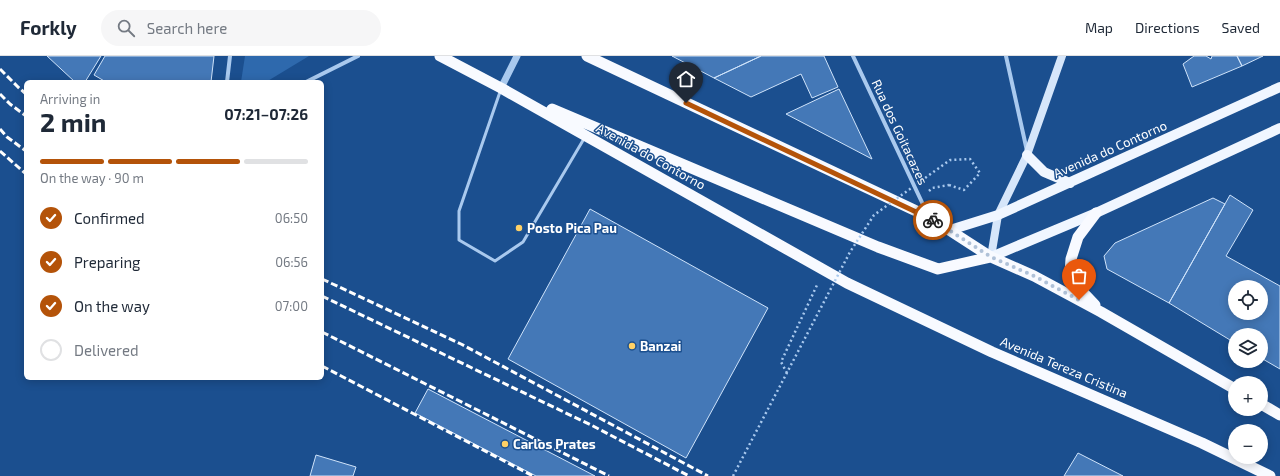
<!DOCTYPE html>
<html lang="en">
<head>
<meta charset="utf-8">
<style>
  body { margin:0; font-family:"Exo 2",sans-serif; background:#f6f6f7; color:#1f2937; height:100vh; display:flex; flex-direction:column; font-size:15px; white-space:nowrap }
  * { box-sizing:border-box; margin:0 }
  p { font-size:13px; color:#747a83 }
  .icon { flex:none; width:22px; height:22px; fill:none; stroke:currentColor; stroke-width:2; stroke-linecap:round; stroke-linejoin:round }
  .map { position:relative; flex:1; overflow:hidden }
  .panel { position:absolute; left:24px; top:24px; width:300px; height:300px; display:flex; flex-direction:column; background:#fff; border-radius:6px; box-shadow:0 2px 10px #0003 }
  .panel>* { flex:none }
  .buttons { position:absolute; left:1228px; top:224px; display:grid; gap:8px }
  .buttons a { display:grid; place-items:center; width:40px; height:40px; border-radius:50%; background:#fff; box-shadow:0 2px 10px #0003; font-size:20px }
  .pin { position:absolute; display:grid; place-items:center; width:34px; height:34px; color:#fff; margin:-41px -17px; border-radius:50% 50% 50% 0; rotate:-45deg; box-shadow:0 0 4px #0007 }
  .pin .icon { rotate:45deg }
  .courier { position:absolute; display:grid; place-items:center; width:40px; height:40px; margin:-20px; border:3px solid #b45309; border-radius:50%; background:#fff; color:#222; box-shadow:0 1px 5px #0007 }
  .head em { font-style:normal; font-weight:700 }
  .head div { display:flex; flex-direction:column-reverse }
  .head { display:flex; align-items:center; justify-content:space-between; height:68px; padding:0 16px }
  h1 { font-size:26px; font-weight:700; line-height:30px }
  .bar { display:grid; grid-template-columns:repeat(4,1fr); gap:6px 4px; align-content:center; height:48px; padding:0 16px }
  .bar i { height:5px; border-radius:3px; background:#e0e1e3 }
  .bar .selected { background:#b45309 }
  .bar p { grid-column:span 4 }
  ol { padding:0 16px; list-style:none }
  li { display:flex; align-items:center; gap:12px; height:44px }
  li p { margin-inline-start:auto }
  li .icon { padding:4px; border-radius:50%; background:#b45309; color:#fff; stroke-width:4 }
  li:last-child { color:#747a83 }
  li i { width:22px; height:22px; border:2px solid #e0e1e3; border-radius:50% }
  header { display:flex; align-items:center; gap:24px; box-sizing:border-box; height:56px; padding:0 20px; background:#fff; border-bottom:1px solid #e0e1e3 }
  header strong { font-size:19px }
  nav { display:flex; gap:22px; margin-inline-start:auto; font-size:14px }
  .search { width:280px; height:36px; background:#f6f6f7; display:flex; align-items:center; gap:10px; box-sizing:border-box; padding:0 14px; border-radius:22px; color:#747a83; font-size:15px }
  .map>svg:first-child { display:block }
</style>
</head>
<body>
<header>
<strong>Forkly</strong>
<div class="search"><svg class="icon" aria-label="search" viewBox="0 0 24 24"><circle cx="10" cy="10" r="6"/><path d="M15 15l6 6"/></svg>Search here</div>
<nav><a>Map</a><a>Directions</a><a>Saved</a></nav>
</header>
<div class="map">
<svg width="1280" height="420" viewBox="0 0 1280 420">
  <rect width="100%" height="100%" fill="#1b4f8f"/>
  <path fill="#2e69ad" d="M245,0h64l-43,26h-25z"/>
  <path fill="#4478b7" stroke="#cfe3fa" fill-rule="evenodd" d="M47,0h54l-16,26h-10z
    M105,0h109l-3,26h-105l-12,-7z
    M672,0h89l-47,22z
    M761,0h63l14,31 -26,11 -11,-24 -50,23 -37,-19z
    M1194,0h12l5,3 1,-3h25l5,10 -50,21 -9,-23z
    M1237,0h26l-21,10z
    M839,33l33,70 -86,-45z
    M1230,139l23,15 -27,46 54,30v83l-19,-11v-23h-26v8l-66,-40zM1235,231h26v26h-26z
    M1213,142l12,6 -56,99 -62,-34 -3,-13 11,-13z
    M590,153l178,99 -82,150 -178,-99z
    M428,333l167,87h-59l-121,-63z
    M1078,397l45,23h-59z
    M316,399l40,12 -3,9h-43z"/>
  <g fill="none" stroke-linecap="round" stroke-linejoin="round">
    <path stroke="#a9c9ee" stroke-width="2.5" stroke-dasharray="2 3" stroke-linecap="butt" d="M929,135l3,-3 17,-3
      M787,317l-6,-11 37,-79"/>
    <path stroke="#a9c9ee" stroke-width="3" d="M501,33l-42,122v29l36,21 28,-19 62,-105"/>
    <path stroke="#a9c9ee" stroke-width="4" d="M853,0l74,157
      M1006,0l21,95
      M227,26l3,-26
      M306,26l52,-26"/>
    <path stroke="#a9c9ee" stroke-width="7" d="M501,32l16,-32"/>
    <path stroke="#d6e6fa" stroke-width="8" d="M991,201l7,-42 29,-60 35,-99"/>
    <path stroke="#f0f6ff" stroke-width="10" d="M1027,99l17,17 26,11
      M950,174l48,-15 282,-128
      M991,201l105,-44 184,-85"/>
    <path stroke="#f8faff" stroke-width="11" d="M440,0l61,32 346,195 145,69 210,91 68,33
      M587,0l342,161 62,40 43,19 67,36 134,77
      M552,53l326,138 60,22 53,-12
      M1095,249l-19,-20 -6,-12 1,-14 7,-22 18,-24
      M1261,348l19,11"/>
    <path stroke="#fff" stroke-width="3" stroke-dasharray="7 3" stroke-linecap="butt" d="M0,13l18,18 8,7
      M0,38l10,10 16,12
      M0,73l7,8 19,14
      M0,95l26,23
      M322,223l139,65 247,132
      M322,240l271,130 96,50
      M322,276l287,144
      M322,310l211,110"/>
    <path stroke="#a9c9ee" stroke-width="2.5" stroke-dasharray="2 3" stroke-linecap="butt" d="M733,420l117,-224 24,-37 76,-55 20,-1 10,14 -16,17 -15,-5"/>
  </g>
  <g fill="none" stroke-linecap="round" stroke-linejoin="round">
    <path stroke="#afc1d8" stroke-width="4" stroke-dasharray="0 7.2" d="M933,164l58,37 43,19 45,24"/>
    <path stroke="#b45309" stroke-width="5" d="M686,47l247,117"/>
  </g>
  <g fill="#ffd166" stroke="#1b4f8f" stroke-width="1.5">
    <circle cx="519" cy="172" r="4"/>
    <circle cx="632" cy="290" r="4"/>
    <circle cx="505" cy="388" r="4"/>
  </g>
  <g text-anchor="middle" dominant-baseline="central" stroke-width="3" stroke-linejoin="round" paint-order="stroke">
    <g font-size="13" fill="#fff" stroke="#1b4f8f">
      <text transform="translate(900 76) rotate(65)">Rua dos Goitacazes</text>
      <text transform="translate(1110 93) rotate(-24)">Avenida do Contorno</text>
      <text transform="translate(651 100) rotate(29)">Avenida do Contorno</text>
      <text transform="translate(1064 311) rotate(23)">Avenida Tereza Cristina</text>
    </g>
    <g font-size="13" font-weight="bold" fill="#fff" stroke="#1b4f8f" text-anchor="start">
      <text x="527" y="172">Posto Pica Pau</text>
      <text x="640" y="290">Banzai</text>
      <text x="513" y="388">Carlos Prates</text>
    </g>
  </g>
</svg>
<div class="buttons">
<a><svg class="icon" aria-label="locate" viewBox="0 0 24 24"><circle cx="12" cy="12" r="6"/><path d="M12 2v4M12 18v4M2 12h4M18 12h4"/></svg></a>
<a><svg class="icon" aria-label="layers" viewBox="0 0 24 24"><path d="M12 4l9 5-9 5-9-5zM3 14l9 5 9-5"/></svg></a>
<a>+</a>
<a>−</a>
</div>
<div class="pin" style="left:1079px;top:244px;background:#ea580c"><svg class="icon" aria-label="bag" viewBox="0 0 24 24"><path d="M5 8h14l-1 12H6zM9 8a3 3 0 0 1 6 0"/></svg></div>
<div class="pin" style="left:686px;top:47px;background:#1f2937"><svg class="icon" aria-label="home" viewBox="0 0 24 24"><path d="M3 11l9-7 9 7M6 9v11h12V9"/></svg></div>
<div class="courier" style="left:933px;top:164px"><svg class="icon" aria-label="bike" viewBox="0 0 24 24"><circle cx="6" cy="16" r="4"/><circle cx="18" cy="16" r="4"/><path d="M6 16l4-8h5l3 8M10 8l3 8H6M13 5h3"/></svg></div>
<section class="panel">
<div class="head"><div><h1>2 min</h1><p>Arriving in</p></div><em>07:21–07:26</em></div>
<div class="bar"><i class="selected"></i><i class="selected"></i><i class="selected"></i><i></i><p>On the way · 90 m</p></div>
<ol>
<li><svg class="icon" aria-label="check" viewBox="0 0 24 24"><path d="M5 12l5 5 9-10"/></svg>Confirmed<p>06:50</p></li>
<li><svg class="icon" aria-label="check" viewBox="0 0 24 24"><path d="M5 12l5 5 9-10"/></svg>Preparing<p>06:56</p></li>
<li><svg class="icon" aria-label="check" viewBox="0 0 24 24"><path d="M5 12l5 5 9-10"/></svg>On the way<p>07:00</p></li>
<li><i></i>Delivered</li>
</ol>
</section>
</div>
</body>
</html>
